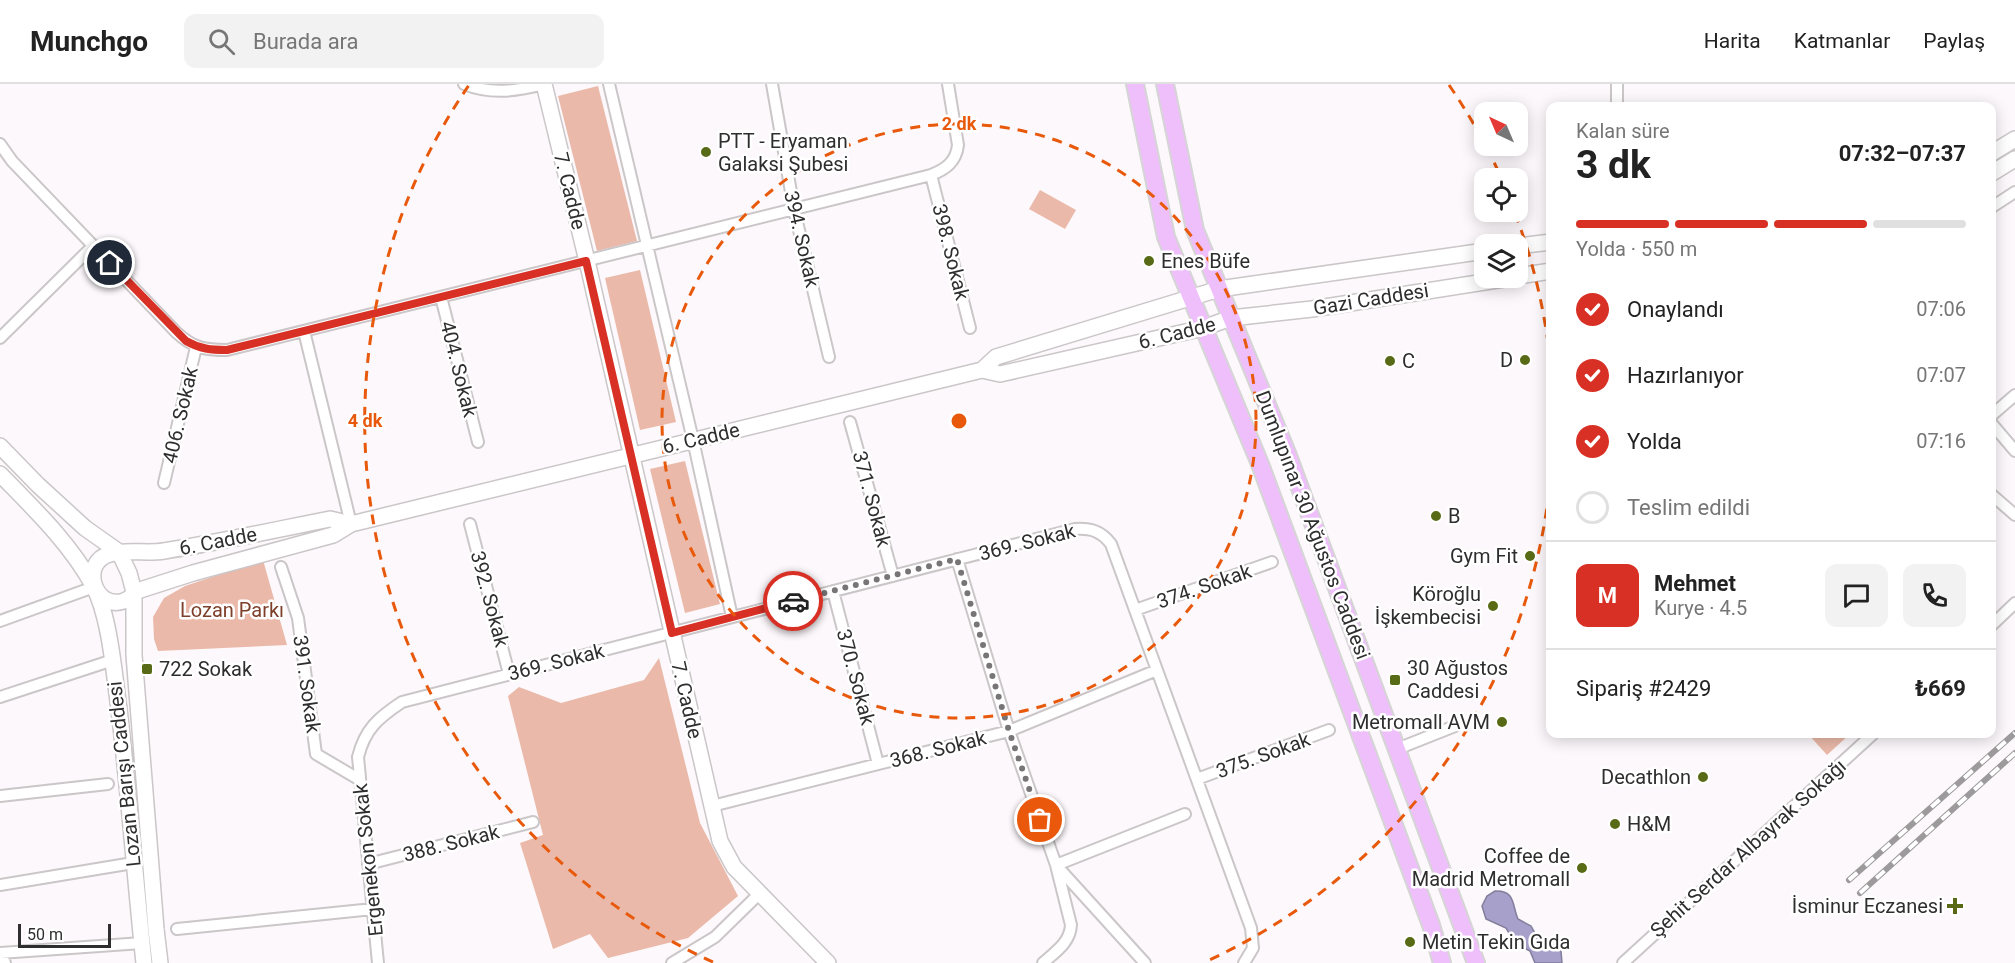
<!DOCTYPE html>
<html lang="tr">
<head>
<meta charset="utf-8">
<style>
  body { margin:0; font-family:Roboto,sans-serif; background:#f2f2f2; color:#222; height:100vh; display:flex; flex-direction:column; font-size:22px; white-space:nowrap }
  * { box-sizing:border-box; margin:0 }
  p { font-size:20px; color:#767676 }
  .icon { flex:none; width:33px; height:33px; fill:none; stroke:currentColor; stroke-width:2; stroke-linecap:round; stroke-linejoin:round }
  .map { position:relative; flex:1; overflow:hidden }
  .panel { position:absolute; left:1546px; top:18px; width:450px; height:636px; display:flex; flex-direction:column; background:#fff; border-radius:12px; box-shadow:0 3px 15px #0003 }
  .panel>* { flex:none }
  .needle { width:39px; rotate:316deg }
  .controls { position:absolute; left:1474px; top:18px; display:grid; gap:12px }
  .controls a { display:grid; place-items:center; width:54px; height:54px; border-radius:12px; background:#fff; box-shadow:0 3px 15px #0003; font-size:30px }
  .scale { position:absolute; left:18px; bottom:15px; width:93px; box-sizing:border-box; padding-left:6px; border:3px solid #2f2e2f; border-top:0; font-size:16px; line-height:21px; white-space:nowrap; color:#2f2e2f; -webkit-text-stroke:4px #fff; paint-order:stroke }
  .pin { position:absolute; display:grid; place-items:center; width:51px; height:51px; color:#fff; margin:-26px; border:3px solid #fff; border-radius:50%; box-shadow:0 2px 6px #0007 }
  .courier { position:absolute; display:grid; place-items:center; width:60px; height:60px; margin:-30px; border:4px solid #d93025; border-radius:50%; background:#fff; color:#222; box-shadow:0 2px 8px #0007 }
  .summary em { font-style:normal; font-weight:700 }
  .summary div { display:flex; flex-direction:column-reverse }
  .summary { display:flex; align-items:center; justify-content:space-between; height:102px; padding:0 30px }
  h1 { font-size:39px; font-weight:700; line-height:45px }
  .bar { display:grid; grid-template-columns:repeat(4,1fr); gap:9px 6px; align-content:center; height:72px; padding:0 30px }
  .bar i { height:8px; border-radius:4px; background:#e0e0e0 }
  .bar .current { background:#d93025 }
  .bar p { grid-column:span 4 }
  .line { display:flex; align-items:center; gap:15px; padding:0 30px; border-top:2px solid #e0e0e0 }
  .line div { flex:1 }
  .round { display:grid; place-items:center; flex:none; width:63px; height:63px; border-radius:12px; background:#f2f2f2 }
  ol { padding:0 30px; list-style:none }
  li { display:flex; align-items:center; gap:18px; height:66px }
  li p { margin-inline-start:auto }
  li .icon { padding:6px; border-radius:50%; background:#d93025; color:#fff; stroke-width:4 }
  li:last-child { color:#767676 }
  li i { width:33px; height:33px; border:3px solid #e0e0e0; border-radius:50% }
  header { display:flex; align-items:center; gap:36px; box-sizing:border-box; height:84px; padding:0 30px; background:#fff; border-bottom:2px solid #e0e0e0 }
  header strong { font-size:28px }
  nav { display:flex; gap:33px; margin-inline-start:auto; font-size:21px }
  .search { width:420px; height:54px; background:#f2f2f2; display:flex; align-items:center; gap:15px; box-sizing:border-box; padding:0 21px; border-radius:12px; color:#767676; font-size:22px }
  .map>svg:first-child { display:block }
</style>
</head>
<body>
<header>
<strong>Munchgo</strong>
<div class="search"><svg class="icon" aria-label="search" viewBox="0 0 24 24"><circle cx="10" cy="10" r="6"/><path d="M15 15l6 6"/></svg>Burada ara</div>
<nav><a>Harita</a><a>Katmanlar</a><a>Paylaş</a></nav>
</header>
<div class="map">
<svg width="2015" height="879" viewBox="0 0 2015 879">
  <rect width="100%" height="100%" fill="#fdf8fb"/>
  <path fill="#eab9a9" d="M598,2l39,155 -40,10 -39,-155z
    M1040,106l36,20 -11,19 -36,-20z
    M640,186l36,152 -36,8 -35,-152z
    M685,377l35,143 -35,9 -35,-144z
    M263,476l24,85 -129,6 -4,-12 -1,-22 11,-19 21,-12z
    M659,574l41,165 38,73 -50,42 -80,20 -18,-24 -37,15 -33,-106 23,-8 -35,-139 11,-9 42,16 83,-23z
    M1808,650h42l-23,21z"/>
  <path fill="#a6a0cb" stroke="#827e9c" stroke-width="1.5" d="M1495,807c21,-1 17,15 23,28l13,7 8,14 16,5 6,6 1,12h-27l-5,-12 -15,-8 -9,-15 -20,-9 -4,-13 5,-10z"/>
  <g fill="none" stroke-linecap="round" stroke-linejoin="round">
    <g stroke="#cbc6c8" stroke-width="14">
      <path id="street" d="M464,0c28,11 52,7 81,0
        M609,0l84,356 39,177
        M772,0l22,125 35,148
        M1617,0v22
        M0,60l12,17 164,171c17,16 28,18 51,18l704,-175c15,-6 25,-13 27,-30l-10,-61
        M931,91l39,153
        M1992,123l23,-15
        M441,213l37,145
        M304,247l47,193
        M0,254l93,-92
        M1992,331l23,-20
        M850,338l43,154
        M1992,340l23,27
        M164,399l32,-136
        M1992,411l23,20
        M470,440l39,150
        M957,475l52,172 47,134 89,98
        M281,483l17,51 18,136 44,26
        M833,507l45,173
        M1135,526l137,-48
        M0,537l94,-34
        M1992,541l23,-22
        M0,613l113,-37
        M1397,665l58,-23
        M1197,695l132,-49
        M0,712l108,-12
        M712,722l297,-75 148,-61
        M368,780l165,-42
        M0,801l133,-22
        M177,845l196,-20
        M5,879l-5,-10 142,-10
        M378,879l-20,-206c7,-28 20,-39 44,-55l673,-173c16,-1 26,2 36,15l140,384 2,20 -9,15
        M672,879l43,-26 44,-43
        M1043,879c12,-11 27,-20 28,-38l-15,-60 129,-51
        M1623,879l250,-229"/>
    </g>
    <g stroke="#cbc6c8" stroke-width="18">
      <path id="secondary" d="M544,0l43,177 133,580 14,26 94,96
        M1992,69l23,-14
        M1992,89l23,-14
        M1518,162l33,-4
        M1485,167l-266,38 -223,68 -14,13 18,4 203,-46 28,-10 81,-9 198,-31
        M1518,192l33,-5
        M0,362l38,39 47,43 34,24 10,21 5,19v63l22,274 4,34
        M0,390c34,35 69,68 93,111 17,31 21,89 26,124 10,85 16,169 25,254
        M330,435l21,5 -18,11 -140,38 -59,19c-2,5 -5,7 -10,9 -30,10 -45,-39 -14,-47 17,-5 36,0 54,-3 56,-9 111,-21 166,-32z
        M351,440l631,-154"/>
    </g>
    <g stroke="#d5d5d5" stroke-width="20">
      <path id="primary" d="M1135,0l31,153 94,227 171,461 11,38
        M1165,0l30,146 92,223 189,510"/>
    </g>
    <use href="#street" stroke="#fff" stroke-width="10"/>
    <use href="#secondary" stroke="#fff" stroke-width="15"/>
    <use href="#primary" stroke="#efbffc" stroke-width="16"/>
    <g stroke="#9d9a9c" stroke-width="6">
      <path id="rail" d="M1849,796l166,-147
        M1860,809l155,-140"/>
    </g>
    <use href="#rail" stroke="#fff" stroke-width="4" stroke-dasharray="11" stroke-linecap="butt"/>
  </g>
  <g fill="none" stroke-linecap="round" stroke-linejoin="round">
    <path stroke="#777576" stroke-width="6" stroke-dasharray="0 10.8" d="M793,517l164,-42 52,172 31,89"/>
    <path stroke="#d93025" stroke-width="8" d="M110,179l76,78c14,8 25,9 41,9l359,-89 86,372 121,-32"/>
  </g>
  <g fill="none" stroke="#e8590c" stroke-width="3" stroke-dasharray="10 8">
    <circle cx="959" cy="337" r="297"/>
    <path d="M1551 389A594 594 0 0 1 1205 878M713 878A594 594 0 0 1 469 1M1449 1A594 594 0 0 1 1500 91M1515 129A594 594 0 0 1 1551 285"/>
  </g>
  <g fill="#596a16" stroke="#fff" stroke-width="2">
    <circle cx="706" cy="68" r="6"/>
    <circle cx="1149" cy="177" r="6"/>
    <circle cx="1525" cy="276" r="6"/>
    <circle cx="1390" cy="277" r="6"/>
    <circle cx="1436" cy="432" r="6"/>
    <circle cx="1530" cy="472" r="6"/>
    <circle cx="1493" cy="522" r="6"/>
    <rect x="141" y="579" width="12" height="12" rx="3"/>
    <rect x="1389" y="590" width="12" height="12" rx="3"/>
    <circle cx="1502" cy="638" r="6"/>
    <circle cx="1703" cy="693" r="6"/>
    <circle cx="1615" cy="740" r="6"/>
    <circle cx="1582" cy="784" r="6"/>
    <path d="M1952 813h6v6h6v6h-6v6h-6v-6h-6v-6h6z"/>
    <circle cx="1410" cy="858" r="6"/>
  </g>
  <g text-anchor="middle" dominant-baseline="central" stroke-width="5" stroke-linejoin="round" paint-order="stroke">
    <g font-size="20" fill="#2f2e2f" stroke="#fff" text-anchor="start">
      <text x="718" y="57">PTT - Eryaman<tspan x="718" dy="23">Galaksi Şubesi</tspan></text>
      <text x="1161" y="177">Enes Büfe</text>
      <text x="1513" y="276" text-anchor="end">D</text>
      <text x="1402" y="277">C</text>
      <text x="1448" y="432">B</text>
      <text x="1518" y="472" text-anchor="end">Gym Fit</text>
      <text x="1481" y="510" text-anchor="end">Köroğlu<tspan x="1481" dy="23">İşkembecisi</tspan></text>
      <text x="1407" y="584">30 Ağustos<tspan x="1407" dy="23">Caddesi</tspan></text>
      <text x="159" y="585">722 Sokak</text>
      <text x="1490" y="638" text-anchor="end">Metromall AVM</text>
      <text x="1691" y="693" text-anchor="end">Decathlon</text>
      <text x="1627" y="740">H&amp;M</text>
      <text x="1570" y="772" text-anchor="end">Coffee de<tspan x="1570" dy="23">Madrid Metromall</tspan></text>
      <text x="1943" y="822" text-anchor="end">İsminur Eczanesi</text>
      <text x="1422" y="858">Metin Tekin Gıda</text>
    </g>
    <g font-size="20" fill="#2f2e2f" stroke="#fff">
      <text transform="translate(570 107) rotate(76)">7. Cadde</text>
      <text transform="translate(802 155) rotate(77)">394. Sokak</text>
      <text transform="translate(951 168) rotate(76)">398. Sokak</text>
      <text transform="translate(1371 215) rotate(-9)">Gazi Caddesi</text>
      <text transform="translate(1177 249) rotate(-14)">6. Cadde</text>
      <text transform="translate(459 285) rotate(76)">404. Sokak</text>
      <text transform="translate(180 331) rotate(-77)">406. Sokak</text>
      <text transform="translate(701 354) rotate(-13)">6. Cadde</text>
      <text transform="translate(872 415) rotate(75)">371. Sokak</text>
      <text transform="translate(1313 441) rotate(69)">Dumlupınar 30 Ağustos Caddesi</text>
      <text transform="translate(218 457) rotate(-11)">6. Cadde</text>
      <text transform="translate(1027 458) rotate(-14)">369. Sokak</text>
      <text transform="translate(1204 502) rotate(-19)">374. Sokak</text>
      <text transform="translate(490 515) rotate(75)">392. Sokak</text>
      <text transform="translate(556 578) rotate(-14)">369. Sokak</text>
      <text transform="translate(856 593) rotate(75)">370. Sokak</text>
      <text transform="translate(307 600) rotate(82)">391. Sokak</text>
      <text transform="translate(687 616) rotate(77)">7. Cadde</text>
      <text transform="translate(938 665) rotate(-14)">368. Sokak</text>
      <text transform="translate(1263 671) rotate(-20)">375. Sokak</text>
      <text transform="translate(124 690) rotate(-96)">Lozan Barışı Caddesi</text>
      <text transform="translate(451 759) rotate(-14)">388. Sokak</text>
      <text transform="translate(1748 764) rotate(-42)">Şehit Serdar Albayrak Sokağı</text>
      <text transform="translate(368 776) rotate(-96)">Ergenekon Sokak</text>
    </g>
    <g font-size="20" fill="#7e402b" stroke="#fff">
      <text x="232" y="526">Lozan Parkı</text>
    </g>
  </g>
  <circle cx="959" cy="337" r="9" fill="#e8590c" stroke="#fff" stroke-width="3"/>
  <g font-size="18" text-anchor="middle" font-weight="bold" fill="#e8590c" stroke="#fff" stroke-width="5" stroke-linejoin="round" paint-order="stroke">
    <text x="959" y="46">2 dk</text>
    <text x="365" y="343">4 dk</text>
  </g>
</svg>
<div class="controls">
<a><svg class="needle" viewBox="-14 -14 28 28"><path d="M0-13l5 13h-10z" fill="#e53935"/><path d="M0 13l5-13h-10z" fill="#767676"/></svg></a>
<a><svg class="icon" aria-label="locate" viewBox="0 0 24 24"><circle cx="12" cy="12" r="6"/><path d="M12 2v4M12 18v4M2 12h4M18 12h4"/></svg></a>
<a><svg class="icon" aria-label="layers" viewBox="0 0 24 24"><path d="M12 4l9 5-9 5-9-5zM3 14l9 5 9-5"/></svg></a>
</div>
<div class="scale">50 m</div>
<div class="pin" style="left:1040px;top:736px;background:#ea580c"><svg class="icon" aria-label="bag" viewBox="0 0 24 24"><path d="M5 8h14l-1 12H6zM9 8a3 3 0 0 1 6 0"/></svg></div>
<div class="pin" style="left:110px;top:179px;background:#1f2937"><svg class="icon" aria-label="home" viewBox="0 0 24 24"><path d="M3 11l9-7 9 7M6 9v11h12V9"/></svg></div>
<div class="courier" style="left:793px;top:517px"><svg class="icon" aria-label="car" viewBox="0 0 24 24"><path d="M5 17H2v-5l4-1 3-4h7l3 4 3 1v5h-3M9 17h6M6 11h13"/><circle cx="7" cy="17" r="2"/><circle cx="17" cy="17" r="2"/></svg></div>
<section class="panel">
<div class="summary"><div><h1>3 dk</h1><p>Kalan süre</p></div><em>07:32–07:37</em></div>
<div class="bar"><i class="current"></i><i class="current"></i><i class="current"></i><i></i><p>Yolda · 550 m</p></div>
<ol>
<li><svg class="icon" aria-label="check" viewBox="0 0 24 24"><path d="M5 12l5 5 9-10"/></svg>Onaylandı<p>07:06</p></li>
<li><svg class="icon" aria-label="check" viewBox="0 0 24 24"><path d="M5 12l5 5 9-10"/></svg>Hazırlanıyor<p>07:07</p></li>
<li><svg class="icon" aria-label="check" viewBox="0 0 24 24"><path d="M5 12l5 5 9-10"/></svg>Yolda<p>07:16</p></li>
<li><i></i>Teslim edildi</li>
</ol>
<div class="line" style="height:108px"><b class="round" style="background:#d93025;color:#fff">M</b><div><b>Mehmet</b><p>Kurye · 4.5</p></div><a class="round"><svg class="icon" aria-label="chat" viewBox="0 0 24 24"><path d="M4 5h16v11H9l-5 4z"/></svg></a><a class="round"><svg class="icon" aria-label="phone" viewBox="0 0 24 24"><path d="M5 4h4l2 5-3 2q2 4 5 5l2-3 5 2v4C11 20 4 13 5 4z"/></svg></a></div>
<div class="line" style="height:78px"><div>Sipariş #2429</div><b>₺669</b></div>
</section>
</div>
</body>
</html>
